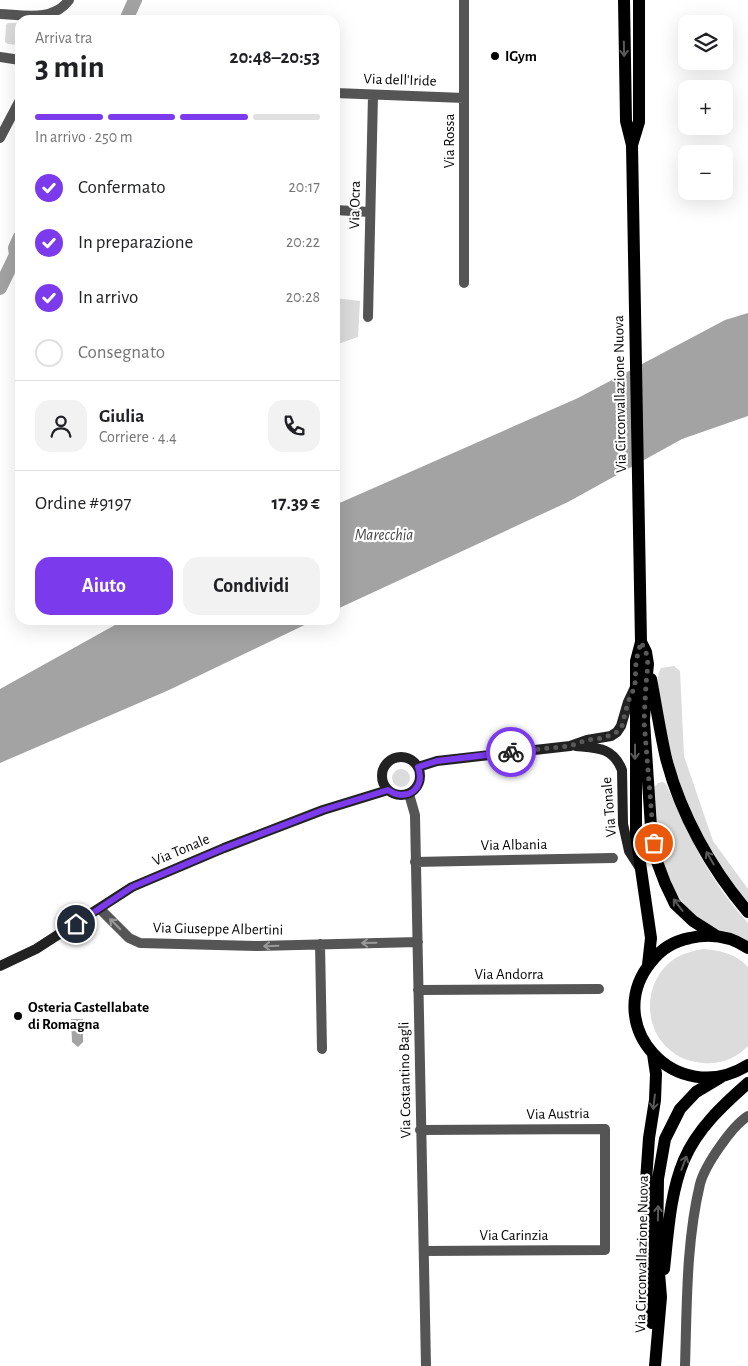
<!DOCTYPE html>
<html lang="it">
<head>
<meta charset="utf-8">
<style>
  body { margin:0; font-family:"Alegreya Sans",sans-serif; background:#f2f2f2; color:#202124; height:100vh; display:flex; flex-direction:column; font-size:19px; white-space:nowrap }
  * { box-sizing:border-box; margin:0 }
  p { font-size:16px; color:#757577 }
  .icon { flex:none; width:28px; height:28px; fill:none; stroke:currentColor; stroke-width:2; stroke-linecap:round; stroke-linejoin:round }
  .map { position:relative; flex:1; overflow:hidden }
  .panel { position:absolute; left:15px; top:15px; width:325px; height:610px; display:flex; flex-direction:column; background:#fff; border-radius:15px; box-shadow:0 5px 20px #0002 }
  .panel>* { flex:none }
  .buttons { position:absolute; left:678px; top:15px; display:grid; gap:10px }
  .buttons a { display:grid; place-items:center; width:55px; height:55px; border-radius:10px; background:#fff; box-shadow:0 5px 20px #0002; font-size:25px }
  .pin { position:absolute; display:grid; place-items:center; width:42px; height:42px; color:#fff; margin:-21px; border:2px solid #fff; border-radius:50%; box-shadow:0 1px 5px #0007 }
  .courier { position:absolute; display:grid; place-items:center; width:50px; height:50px; margin:-25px; border:4px solid #7c3aed; border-radius:50%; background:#fff; color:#222; box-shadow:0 1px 6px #0007 }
  .head em { font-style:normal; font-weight:700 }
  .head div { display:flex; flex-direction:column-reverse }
  .head { display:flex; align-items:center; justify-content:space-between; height:85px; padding:0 20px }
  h1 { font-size:32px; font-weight:700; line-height:38px }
  .bar { display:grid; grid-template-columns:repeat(4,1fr); gap:8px 5px; align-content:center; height:60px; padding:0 20px }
  .bar i { height:6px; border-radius:4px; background:#e0e0e0 }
  .bar .on { background:#7c3aed }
  .bar p { grid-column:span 4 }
  .line { display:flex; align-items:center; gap:12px; padding:0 20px; border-top:1px solid #e0e0e0 }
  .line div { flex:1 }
  .round { display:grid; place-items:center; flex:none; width:52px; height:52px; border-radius:15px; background:#f2f2f2 }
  ol { padding:0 20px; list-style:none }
  li { display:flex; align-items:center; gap:15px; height:55px }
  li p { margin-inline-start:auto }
  li .icon { padding:5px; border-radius:50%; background:#7c3aed; color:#fff; stroke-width:4 }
  li:last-child { color:#757577 }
  li i { width:28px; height:28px; border:2px solid #e0e0e0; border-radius:50% }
  .button { display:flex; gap:10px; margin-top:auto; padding:10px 20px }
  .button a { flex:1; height:58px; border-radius:15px; background:#7c3aed; color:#fff; font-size:20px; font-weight:700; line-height:58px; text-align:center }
  .button a+a { background:#f2f2f2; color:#202124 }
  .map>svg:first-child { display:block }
</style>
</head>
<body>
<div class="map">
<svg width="748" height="1366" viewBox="0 0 748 1366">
  <rect width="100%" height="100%" fill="#fff"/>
  <path fill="#dcdcdc" d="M8,23h12v22l-12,-1 -3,-2 1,-17z
    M335,298l25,3 -2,36 -23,8z
    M674,666l6,5 4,85 29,85 35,48v17c-14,-20 -29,-40 -41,-60 -24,-40 -35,-85 -44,-130 -3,-13 -9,-37 -2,-48z
    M392 778a9 9 0 1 1 18 0a9 9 0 1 1-18 0Z
    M662,782l3,1 2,3c23,53 42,93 81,137v18c-13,-7 -28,-9 -40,-16 -27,-15 -42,-46 -49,-76 -5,-17 -4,-43 -5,-62l4,-4z
    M703,949c17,1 33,5 45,18v79c-11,12 -29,19 -45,17 -11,-1 -23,-4 -32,-12 -29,-22 -28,-71 3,-92 9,-6 19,-8 29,-10z"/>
  <path fill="#a3a3a3" d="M748,313v103l-66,23 -114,63 -233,108v-105l243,-107 147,-78z
    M124,620h191l-146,70 -169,73v-74z
    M71,1019h12v23l-5,5 -6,-5z"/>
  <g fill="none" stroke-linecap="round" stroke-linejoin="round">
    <path stroke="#a3a3a3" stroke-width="14" d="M126,20l9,-20
      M0,288l16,-33 -1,-7 5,-11"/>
    <path stroke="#555" stroke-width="10" d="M0,14c24,1 53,8 69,-14
      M0,57l20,3
      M335,93l129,5
      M0,138l20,-38
      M335,210l35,2
      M464,283v-283
      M368,317l5,-222
      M409,794l6,21 11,551
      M415,862l198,-4
      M100,909l29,29 11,5 118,3 160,-4
      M320,944l2,105
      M418,990l181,-1
      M420,1130l185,-1v121l-181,1
      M685,1366c2,-61 1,-123 15,-182 5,-19 32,-58 48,-68"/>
    <path stroke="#222" stroke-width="10" d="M576,746c21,2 37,1 46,24l1,54 6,27 11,17
      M382 776a19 19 0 1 1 38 0a19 19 0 1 1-38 0Z
      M418,767l19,-6 133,-15 17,-6 24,-4 6,-4 4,-6 7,-24 7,-15
      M0,966l36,-17 96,-62 92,-39 99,-38 65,-20"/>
    <path stroke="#000" stroke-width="12" d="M624,0l2,121 6,24 9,497 -5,19v174l15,103 -3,27
      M632,145l7,-23v-122
      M641,642l5,10 2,12 -2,20 -2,37 7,106 5,32 9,24 10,21 18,17 22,14
      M651,679c5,26 9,53 15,79 14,55 45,111 82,154
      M748,948c-18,-12 -37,-15 -58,-10 -15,3 -29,11 -38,23 -53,63 24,149 96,104
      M664,1269c4,-36 6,-76 20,-109 13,-31 39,-55 64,-77
      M652,1323l-6,-142 3,-43 6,-38 1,-26 -3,-20
      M655,1366l6,-69 -4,-48 1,-70 7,-40 15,-30 16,-17 25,-15"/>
  </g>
  <defs><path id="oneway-shaft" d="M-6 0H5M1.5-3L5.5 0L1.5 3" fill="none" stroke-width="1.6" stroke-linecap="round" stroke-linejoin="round" transform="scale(1.25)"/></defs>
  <g stroke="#595959">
    <use href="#oneway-shaft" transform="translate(624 49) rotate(89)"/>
    <use href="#oneway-shaft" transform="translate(635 752) rotate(90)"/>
    <use href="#oneway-shaft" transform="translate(710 858) rotate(-120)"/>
    <use href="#oneway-shaft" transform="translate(678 905) rotate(-128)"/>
    <use href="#oneway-shaft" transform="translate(654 1102) rotate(97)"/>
    <use href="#oneway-shaft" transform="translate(684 1163) rotate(-69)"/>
    <use href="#oneway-shaft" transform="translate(658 1213) rotate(-89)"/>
  </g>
  <g stroke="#999">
    <use href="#oneway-shaft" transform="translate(115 924) rotate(-135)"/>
    <use href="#oneway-shaft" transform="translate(369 943) rotate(179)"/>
    <use href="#oneway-shaft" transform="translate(271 946) rotate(178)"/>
  </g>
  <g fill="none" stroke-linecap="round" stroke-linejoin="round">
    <path stroke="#595959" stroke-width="5" stroke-dasharray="0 9" d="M511,752l59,-6 17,-6 17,-2 13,-6 5,-6 6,-24 7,-16 1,-25 5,-19 5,10 2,12 -2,20 -2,37 10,122"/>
    <path stroke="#7c3aed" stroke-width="6" d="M76,924l56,-37 92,-39 99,-38 65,-20c19,13 38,-2 30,-23l19,-6 74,-9"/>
  </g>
  <g fill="#000" stroke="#fff" stroke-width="2">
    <circle cx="495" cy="56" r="5"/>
    <circle cx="18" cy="1016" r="5"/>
  </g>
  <g text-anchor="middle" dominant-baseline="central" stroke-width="4.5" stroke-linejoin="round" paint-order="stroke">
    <g font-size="15" font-weight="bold" fill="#000" stroke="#fff" text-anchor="start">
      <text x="505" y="56">IGym</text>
      <text x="28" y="1007">Osteria Castellabate<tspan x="28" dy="17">di Romagna</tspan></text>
    </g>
    <g font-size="15" fill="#000" stroke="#fff">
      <text transform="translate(400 80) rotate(2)">Via dell'Iride</text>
      <text transform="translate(449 141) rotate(-90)">Via Rossa</text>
      <text transform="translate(355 205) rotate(-89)">Via Ocra</text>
      <text transform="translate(620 394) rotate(-91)">Via Circonvallazione Nuova</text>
      <text transform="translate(609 807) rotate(-95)">Via Tonale</text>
      <text transform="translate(514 845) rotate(-1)">Via Albania</text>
      <text transform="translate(181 850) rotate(-23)">Via Tonale</text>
      <text transform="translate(218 929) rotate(1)">Via Giuseppe Albertini</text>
      <text x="509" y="974">Via Andorra</text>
      <text transform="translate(405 1080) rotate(-91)">Via Costantino Bagli</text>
      <text transform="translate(558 1114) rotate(-1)">Via Austria</text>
      <text x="514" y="1235">Via Carinzia</text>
      <text transform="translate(642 1254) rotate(-89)">Via Circonvallazione Nuova</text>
    </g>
    <g font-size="16" font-style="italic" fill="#444" stroke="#fff">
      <text x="384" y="535">Marecchia</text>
    </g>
  </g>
</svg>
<div class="buttons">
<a><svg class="icon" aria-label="layers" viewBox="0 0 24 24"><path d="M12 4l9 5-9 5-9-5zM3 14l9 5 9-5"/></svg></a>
<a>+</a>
<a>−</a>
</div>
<div class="pin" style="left:654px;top:843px;background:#ea580c"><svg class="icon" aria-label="bag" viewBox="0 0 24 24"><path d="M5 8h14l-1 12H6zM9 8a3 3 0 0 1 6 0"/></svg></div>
<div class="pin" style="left:76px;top:924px;background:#1f2937"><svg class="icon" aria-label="home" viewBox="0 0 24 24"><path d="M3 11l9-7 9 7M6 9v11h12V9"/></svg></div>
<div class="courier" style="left:511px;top:752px"><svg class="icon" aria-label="bike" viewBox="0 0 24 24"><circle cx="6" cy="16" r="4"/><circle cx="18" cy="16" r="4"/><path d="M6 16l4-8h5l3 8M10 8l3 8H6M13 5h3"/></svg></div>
<section class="panel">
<div class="head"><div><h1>3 min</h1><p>Arriva tra</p></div><em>20:48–20:53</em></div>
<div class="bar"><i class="on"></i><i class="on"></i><i class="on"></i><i></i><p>In arrivo · 250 m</p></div>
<ol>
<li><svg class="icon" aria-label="check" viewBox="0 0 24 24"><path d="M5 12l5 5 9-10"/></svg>Confermato<p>20:17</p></li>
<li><svg class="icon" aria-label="check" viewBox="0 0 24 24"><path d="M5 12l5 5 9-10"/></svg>In preparazione<p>20:22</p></li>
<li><svg class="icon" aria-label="check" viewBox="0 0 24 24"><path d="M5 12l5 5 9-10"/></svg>In arrivo<p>20:28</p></li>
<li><i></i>Consegnato</li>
</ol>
<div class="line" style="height:90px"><a class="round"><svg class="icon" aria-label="person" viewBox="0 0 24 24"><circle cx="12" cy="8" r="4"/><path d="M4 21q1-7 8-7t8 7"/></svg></a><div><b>Giulia</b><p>Corriere · 4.4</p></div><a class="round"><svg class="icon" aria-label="phone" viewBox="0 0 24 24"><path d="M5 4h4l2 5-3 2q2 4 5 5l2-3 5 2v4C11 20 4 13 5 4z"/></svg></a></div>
<div class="line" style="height:65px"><div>Ordine #9197</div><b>17.39 €</b></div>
<div class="button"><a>Aiuto</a><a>Condividi</a></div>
</section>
</div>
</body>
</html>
